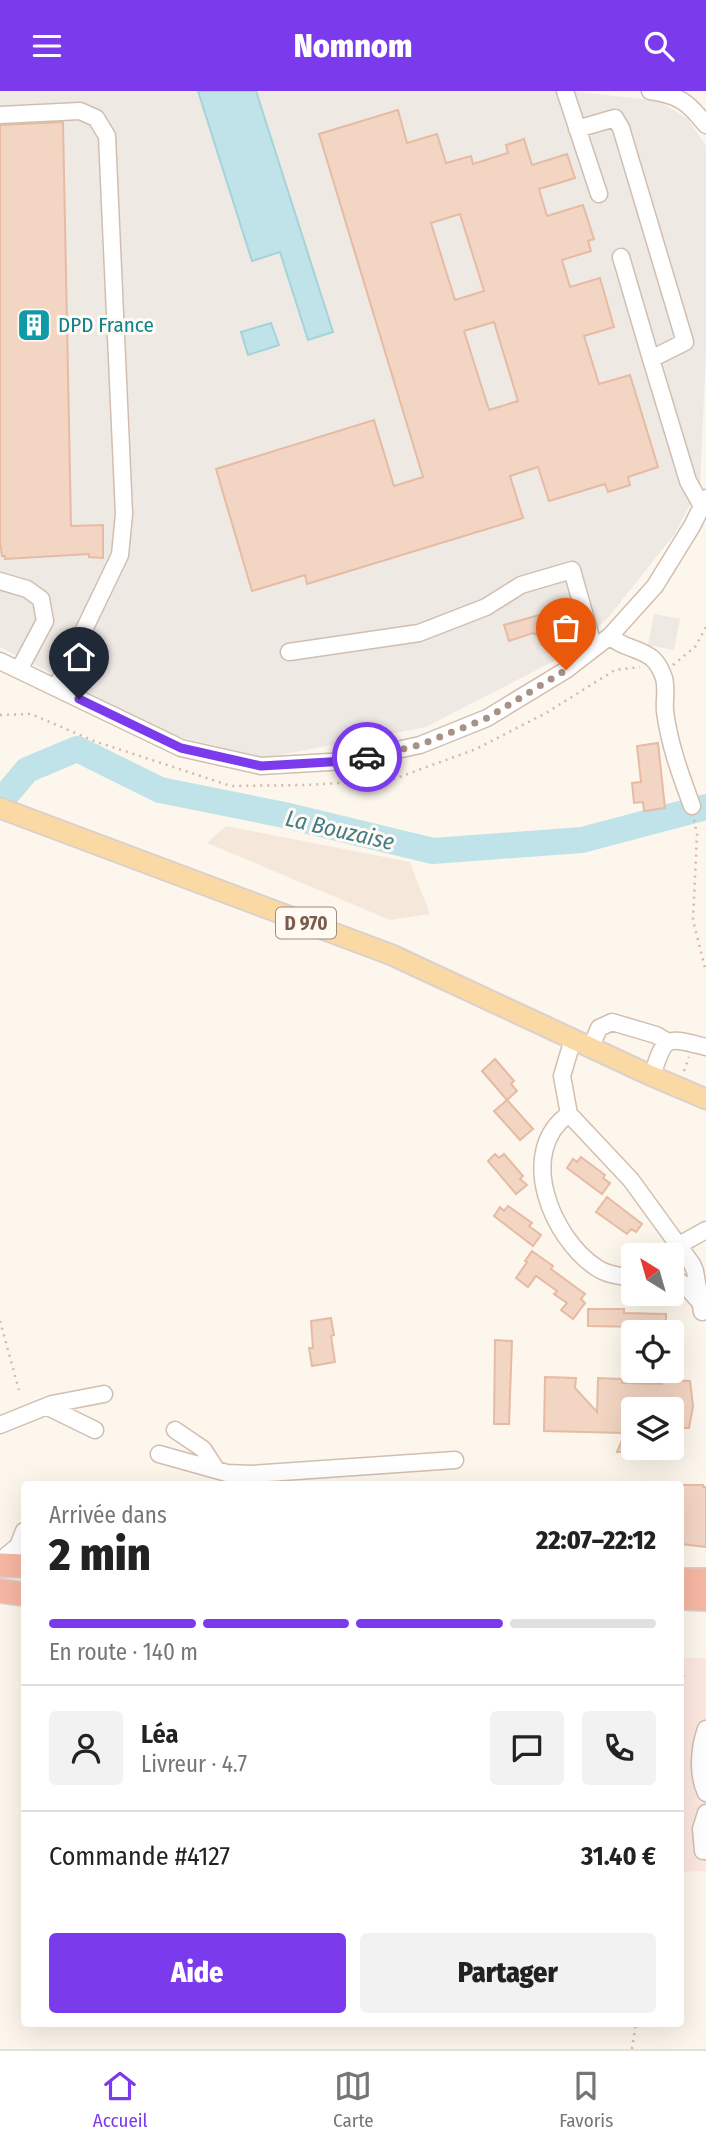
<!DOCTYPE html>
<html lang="fr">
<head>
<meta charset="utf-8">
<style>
  body { margin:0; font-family:"Fira Sans Condensed",sans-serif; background:#f2f2f2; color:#222; height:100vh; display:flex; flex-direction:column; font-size:26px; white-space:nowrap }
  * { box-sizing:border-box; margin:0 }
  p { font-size:23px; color:#767676 }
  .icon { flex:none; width:38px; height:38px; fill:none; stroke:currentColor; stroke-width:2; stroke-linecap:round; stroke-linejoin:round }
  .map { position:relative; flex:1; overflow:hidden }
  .panel { position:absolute; left:21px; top:1390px; width:663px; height:546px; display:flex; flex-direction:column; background:#fff; border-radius:7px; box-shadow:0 7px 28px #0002 }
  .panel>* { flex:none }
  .needle { width:46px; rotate:323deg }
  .buttons { position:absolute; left:621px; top:1152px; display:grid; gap:14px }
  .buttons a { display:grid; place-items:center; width:63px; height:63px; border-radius:7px; background:#fff; box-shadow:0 7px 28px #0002; font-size:35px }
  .pin { position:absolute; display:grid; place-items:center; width:60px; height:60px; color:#fff; margin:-72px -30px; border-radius:50% 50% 50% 0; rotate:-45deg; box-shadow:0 0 7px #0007 }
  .pin .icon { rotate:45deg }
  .courier { position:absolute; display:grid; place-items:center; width:70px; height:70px; margin:-35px; border:5px solid #7c3aed; border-radius:50%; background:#fff; color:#222; box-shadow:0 2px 9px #0007 }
  .overview em { font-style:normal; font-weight:800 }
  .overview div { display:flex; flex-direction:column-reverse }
  .overview { display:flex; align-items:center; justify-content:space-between; height:119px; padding:0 28px }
  h1 { font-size:46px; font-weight:800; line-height:52px }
  .bar { display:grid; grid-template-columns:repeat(4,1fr); gap:10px 7px; align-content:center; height:84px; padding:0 28px }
  .bar i { height:9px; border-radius:5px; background:#e0e0e0 }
  .bar .selected { background:#7c3aed }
  .bar p { grid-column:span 4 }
  .line { display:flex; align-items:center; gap:18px; padding:0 28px; border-top:2px solid #e0e0e0 }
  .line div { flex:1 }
  .round { display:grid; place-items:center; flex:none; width:74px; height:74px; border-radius:7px; background:#f2f2f2 }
  .cta { display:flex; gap:14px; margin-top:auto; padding:14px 28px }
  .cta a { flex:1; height:80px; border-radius:7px; background:#7c3aed; color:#fff; font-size:28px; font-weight:800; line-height:80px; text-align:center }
  .cta a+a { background:#f2f2f2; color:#222 }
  header { display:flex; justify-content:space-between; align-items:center; height:91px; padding:0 28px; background:#7c3aed; color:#fff; font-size:32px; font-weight:800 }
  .menu { display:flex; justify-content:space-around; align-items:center; height:98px; border-top:2px solid #e0e0e0; background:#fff; font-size:19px; color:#767676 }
  .menu a { display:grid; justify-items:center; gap:4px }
  .menu .selected { color:#7c3aed }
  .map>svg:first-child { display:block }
</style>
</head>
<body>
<header><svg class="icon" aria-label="menu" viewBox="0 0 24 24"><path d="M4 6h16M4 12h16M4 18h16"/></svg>Nomnom<svg class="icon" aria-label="search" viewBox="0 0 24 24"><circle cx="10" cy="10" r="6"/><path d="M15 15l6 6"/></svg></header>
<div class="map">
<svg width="706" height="1958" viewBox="0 0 706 1958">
  <rect width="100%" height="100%" fill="#fdf6ec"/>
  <path fill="#f5e8da" d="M226,735l184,36 20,52 -40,6 -183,-77z"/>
  <path fill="#fde8e0" d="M681,1567h25v213l-25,1z"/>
  <path fill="#efe9e4" d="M0,0h571l88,10 29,18 18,27v207l-6,133 -26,49 -67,84 -41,36 -140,72 -162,31 -95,-24 -169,-87z
    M654,523l26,5 -6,31 -26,-5z"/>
  <path fill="#bfe3e8" stroke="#a5d3da" stroke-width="2" d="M198,0h58l77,241 -25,8 -28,-88 -28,9z
    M271,232l8,22 -31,10 -7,-23z"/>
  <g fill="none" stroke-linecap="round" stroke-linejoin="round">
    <path stroke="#bfe3e8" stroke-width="26" d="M0,711l27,-32 50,-21 83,41 124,25 149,36 149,-11 124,-33"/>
  </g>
  <path fill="#f3d5c3" stroke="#e6bba3" stroke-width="2" fill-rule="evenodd" d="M398,19l9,33 30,-9 9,29 25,-7 2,8 35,-11 -2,-8 18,-6 8,26 35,-11 8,24 -36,11 8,27 36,-11 11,34 -6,2 3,10 -29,9 8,27 30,-9 14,49 -30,9 15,48 31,-9 28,92 -30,10 2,8 -22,7 -3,-8 -56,17 -11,-34 -28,9 13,42 -216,66 -2,-9 -53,16 -36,-122 158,-49 20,66 29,-9 -104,-343zM460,123l24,77 -29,9 -24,-77zM494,231l24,79 -29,9 -25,-79z
    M63,31l8,404 32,-1v33l-14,-1v-3l-84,5v-3h-3l-2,-14v-417z
    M539,524l11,4 2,7 -3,7 -7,4 -9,-4 -24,8 -5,-16z
    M658,652l7,65 -21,3 -1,-9 -9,1 -2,-20 9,-1 -4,-36z
    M495,968l19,22 -3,3 6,7 -10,9 26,29 -13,11 -26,-29 13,-11 -25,-29z
    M495,1063l4,4 5,-4 19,22 -3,3 7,6 -11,9 -28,-33z
    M581,1066l24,18 -2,3 7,5 -8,11 -35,-26 6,-9 4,3z
    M607,1106l35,27 -6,8 -5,-3 -4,5 -31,-22z
    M508,1115l24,17 -3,3 12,9 -8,11 -39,-30 6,-9 4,4z
    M532,1160l21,15 -2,3 34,25 -4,5 4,4 -12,16 -12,-9 6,-7 -13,-9 3,-3 -21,-15 -8,11 -12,-9 11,-16 -2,-1z
    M588,1218h36v4l42,1v18l-25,-1v-4l-53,-1z
    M331,1227l3,17 -3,1 4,26 -23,4 -3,-18h4l-2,-27z
    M495,1249l17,1 -3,83h-15z
    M545,1286l31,1 -1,10 22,24 1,-34 24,1v4l40,1v-4l28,1 3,25 -4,22h-17v-19h-38v43h-17l8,-19 -81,-2z
    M681,1394h22v2h3v60l-25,-3z"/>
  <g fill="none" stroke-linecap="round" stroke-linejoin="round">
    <g stroke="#d1beb0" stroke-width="19">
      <path id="minor" d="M565,0l34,103
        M650,0c29,4 38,11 56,34
        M0,24l80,-4 16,7 11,18 17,378 -4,41 -64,133
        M577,38l38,-11 6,10 64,214 -34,17 37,122 14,25
        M621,166l30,102
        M0,490l27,8 14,10 4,22 -26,49
        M610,545c11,12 31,12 43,23 5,5 9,13 11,19 3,11 0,22 1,33 4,33 16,65 27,95
        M289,561l130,-19 67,-26 35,-22 51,-15 22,78
        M0,570l181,87 80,18 85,-5 74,-16 67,-27 79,-48 44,-34 45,-50 37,-60 14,-28
        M573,948l-11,37 7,38 62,66 61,84 3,7 7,41
        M591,956l8,-19 13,-6 44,13 12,7
        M652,985c13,-42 14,-39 54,-29
        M569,1023c-53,37 -18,124 28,154 10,7 24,8 37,10
        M672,1180l7,-13v-13l27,-15
        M672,1186l13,8 14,16
        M48,1316l47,23
        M0,1334l52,-21 52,-10
        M175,1339l28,19 13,20
        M159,1363l68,19 25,1 203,-14
        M0,1470l18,-15 6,-15
        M706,1638c-7,19 -9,46 0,64
        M706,1722l-5,16 2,22h3"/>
    </g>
    <g stroke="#dad1cd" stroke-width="23">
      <path id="major" d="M0,717l392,147 260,121 54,23"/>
    </g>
    <g stroke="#dad1cd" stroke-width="26">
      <path id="highway" d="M0,1474l24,1
        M681,1489h25
        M0,1500l24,3
        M681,1507l25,1"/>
    </g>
    <path stroke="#d9b8a5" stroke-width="2.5" stroke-dasharray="2 5" stroke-linecap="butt" d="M673,574l22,-18 11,-20
      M0,624l31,-1 63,27 137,45 75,-1 85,-5 85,-31 70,-36 69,-43 25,-3
      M694,729l3,14 -4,86 13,52
      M684,980l5,-14
      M0,1230l19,69
      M681,1607l3,-26
      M632,1958l4,-26"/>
    <use href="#minor" stroke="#fff" stroke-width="16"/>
    <use href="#major" stroke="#fbd9a5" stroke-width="19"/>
    <use href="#highway" stroke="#f7b7a3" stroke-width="23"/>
  </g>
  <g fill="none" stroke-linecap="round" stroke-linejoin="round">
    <path stroke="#a89285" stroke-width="7" stroke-dasharray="0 12.6" d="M367,666l53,-12 67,-27 79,-48"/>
    <path stroke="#7c3aed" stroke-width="9" d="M79,608l102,49 80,18 85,-5 21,-4"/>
  </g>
  <defs>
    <g id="building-square" transform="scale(1.75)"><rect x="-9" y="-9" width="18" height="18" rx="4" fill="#0f9aa8" stroke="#fffaf3"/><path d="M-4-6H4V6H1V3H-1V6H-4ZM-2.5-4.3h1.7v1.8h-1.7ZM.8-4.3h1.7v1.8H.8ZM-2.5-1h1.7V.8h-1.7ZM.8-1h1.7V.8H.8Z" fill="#fff"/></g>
  </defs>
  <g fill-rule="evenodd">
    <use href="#building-square" x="34" y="234"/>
  </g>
  <g text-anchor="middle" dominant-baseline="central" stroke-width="6" stroke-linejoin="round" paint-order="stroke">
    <rect fill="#fffaf3" stroke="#a28b7f" stroke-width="2" x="276" y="816.5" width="60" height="31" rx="5"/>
    <g font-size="19" font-weight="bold" fill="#7a5c4d">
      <text x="306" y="832">D 970</text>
    </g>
    <g font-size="21" fill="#0d838f" stroke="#fffaf3" text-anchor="start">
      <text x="58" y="234">DPD France</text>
    </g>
    <g font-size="23" font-style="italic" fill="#437c86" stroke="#fffaf3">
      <text transform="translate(340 739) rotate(13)">La Bouzaise</text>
    </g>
  </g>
</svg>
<div class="buttons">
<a><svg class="needle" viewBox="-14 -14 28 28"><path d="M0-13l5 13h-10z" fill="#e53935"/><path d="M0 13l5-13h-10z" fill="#767676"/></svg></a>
<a><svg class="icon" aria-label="locate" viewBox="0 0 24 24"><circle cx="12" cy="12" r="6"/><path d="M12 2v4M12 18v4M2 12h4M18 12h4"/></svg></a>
<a><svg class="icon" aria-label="layers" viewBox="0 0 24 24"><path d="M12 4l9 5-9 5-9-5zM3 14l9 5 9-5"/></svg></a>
</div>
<div class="pin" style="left:566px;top:579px;background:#ea580c"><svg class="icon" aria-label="bag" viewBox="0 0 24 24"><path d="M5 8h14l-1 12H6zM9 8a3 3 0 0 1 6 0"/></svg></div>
<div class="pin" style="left:79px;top:608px;background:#1f2937"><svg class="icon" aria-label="home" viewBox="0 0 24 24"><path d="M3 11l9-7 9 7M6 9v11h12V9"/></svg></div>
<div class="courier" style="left:367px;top:666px"><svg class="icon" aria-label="car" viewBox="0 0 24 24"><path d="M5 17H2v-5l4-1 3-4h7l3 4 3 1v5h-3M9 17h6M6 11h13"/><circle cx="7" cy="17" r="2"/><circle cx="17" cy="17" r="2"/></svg></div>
<section class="panel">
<div class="overview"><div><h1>2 min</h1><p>Arrivée dans</p></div><em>22:07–22:12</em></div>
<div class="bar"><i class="selected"></i><i class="selected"></i><i class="selected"></i><i></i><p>En route · 140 m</p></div>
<div class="line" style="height:126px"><a class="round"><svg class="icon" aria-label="person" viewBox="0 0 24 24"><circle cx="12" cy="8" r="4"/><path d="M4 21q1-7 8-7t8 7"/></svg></a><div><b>Léa</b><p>Livreur · 4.7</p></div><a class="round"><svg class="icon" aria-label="chat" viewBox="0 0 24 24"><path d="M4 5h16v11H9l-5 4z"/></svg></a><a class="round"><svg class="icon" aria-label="phone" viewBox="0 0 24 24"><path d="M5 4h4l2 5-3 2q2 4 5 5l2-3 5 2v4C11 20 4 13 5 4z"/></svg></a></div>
<div class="line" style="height:91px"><div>Commande #4127</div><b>31.40 €</b></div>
<div class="cta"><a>Aide</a><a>Partager</a></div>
</section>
</div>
<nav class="menu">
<a class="selected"><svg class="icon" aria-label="home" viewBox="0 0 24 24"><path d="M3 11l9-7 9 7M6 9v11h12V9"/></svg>Accueil</a>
<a><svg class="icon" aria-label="map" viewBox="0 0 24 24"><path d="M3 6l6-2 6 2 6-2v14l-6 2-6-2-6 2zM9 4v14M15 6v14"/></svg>Carte</a>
<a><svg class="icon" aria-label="saved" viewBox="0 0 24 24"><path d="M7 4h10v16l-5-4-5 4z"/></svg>Favoris</a>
</nav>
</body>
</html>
